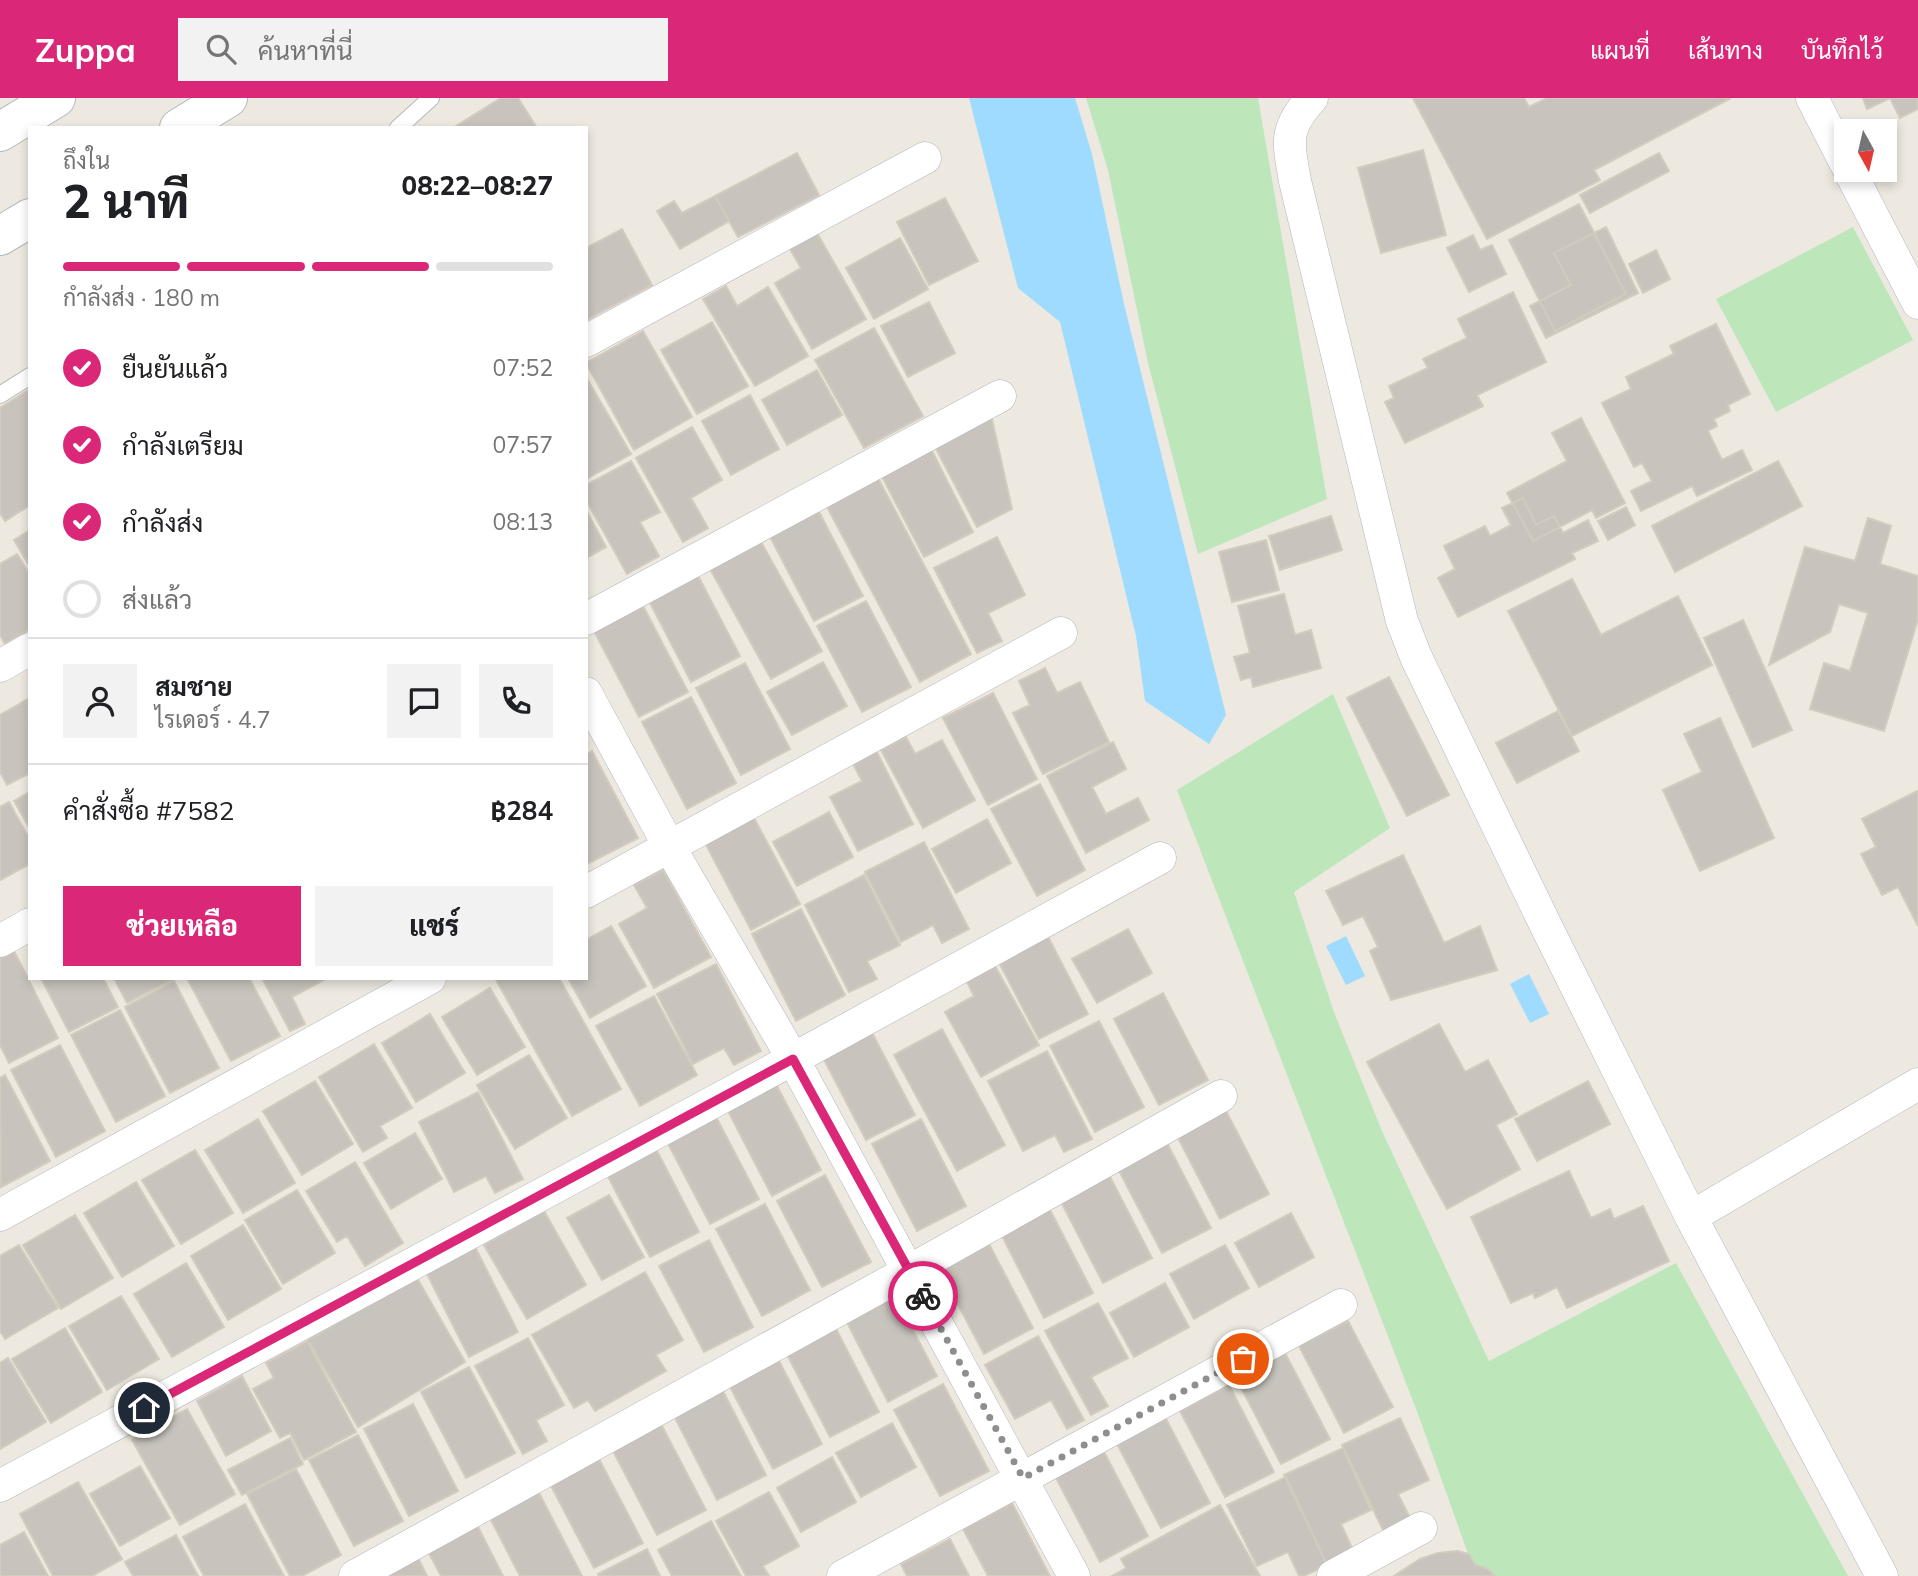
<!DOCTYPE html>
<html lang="th">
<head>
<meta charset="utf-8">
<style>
  body { margin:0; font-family:Mulish,Sarabun,sans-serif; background:#f2f2f2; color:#202124; height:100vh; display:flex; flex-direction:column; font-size:26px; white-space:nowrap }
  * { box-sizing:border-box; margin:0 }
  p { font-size:23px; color:#757577 }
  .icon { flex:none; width:38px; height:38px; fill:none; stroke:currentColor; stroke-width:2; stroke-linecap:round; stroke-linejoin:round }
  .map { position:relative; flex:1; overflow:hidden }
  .side { position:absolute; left:28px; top:28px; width:560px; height:854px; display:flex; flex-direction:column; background:#fff; border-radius:0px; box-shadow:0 4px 10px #0003 }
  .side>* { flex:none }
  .needle { width:46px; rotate:172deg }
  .controls { position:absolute; left:1834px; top:21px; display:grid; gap:14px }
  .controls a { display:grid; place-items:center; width:63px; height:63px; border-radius:0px; background:#fff; box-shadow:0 4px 10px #0003; font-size:35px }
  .pin { position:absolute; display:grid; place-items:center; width:60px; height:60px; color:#fff; margin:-30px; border:4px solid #fff; border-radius:50%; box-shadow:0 2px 7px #0007 }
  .courier { position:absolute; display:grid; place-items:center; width:70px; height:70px; margin:-35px; border:5px solid #db2777; border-radius:50%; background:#fff; color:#222; box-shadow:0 2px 9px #0007 }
  .headline em { font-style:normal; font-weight:800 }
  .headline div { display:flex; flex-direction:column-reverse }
  .headline { display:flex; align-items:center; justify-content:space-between; height:119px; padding:0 35px }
  h1 { font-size:46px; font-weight:800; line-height:52px }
  .bar { display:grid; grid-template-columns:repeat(4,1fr); gap:10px 7px; align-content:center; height:84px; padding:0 35px }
  .bar i { height:9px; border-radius:5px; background:#e0e0e0 }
  .bar .current { background:#db2777 }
  .bar p { grid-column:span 4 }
  .line { display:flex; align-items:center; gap:18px; padding:0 35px; border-top:2px solid #e0e0e0 }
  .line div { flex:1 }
  .round { display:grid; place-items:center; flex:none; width:74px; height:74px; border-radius:0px; background:#f2f2f2 }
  ol { padding:0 35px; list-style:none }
  li { display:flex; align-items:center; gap:21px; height:77px }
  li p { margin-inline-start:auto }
  li .icon { padding:7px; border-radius:50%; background:#db2777; color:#fff; stroke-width:4 }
  li:last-child { color:#757577 }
  li i { width:38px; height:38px; border:4px solid #e0e0e0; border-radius:50% }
  .primary-button { display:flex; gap:14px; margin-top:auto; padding:14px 35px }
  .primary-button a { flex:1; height:80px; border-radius:0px; background:#db2777; color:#fff; font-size:28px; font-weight:800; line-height:80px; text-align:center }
  .primary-button a+a { background:#f2f2f2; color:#202124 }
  header { display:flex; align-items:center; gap:42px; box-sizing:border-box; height:98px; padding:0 35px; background:#db2777; color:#fff }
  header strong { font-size:33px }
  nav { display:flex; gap:38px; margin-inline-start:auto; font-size:24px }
  .search { width:490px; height:63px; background:#f2f2f2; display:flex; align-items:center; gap:18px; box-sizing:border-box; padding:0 24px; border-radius:0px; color:#757577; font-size:26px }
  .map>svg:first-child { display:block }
</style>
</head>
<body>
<header>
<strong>Zuppa</strong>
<div class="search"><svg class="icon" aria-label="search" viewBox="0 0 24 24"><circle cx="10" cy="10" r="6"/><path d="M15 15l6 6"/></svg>ค้นหาที่นี่</div>
<nav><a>แผนที่</a><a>เส้นทาง</a><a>บันทึกไว้</a></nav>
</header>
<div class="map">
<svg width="1918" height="1478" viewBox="0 0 1918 1478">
  <rect width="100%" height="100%" fill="#ede9e0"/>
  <path fill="#bde7bb" d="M1086,0h172l69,401 -129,55 -50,-191 -40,-193z
    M1853,129l60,113 -137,72 -60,-113z
    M1333,596l57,134 -96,64 40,120 48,119 107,230 187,-98 172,313h-372l-58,-162 -241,-624z"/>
  <path fill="#9edbff" d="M969,0h106l17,56 32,150 102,411 -17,29 -64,-43 -9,-65 -76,-314 -42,-34z
    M1346,838l19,40 -19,9 -20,-39z
    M1529,876l20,40 -19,9 -20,-39z"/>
  <path fill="#c8c4bd" stroke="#d2cbbe" stroke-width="2" d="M501,0h17l19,30h-84z
    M1413,0h111l5,9 18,-9h184l-137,72 6,10 -113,59z
    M1863,0h27l-23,11z
    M1890,0h27l1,11 -18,9z
    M1423,52l23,85 -65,18 -23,-85z
    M797,55l22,42 -81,42 -23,-41z
    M1659,55l10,18 -79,42 -10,-18z
    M715,98l14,25 -49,28 -23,-38 17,-10 8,12z
    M945,100l33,63 -49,24 -32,-63z
    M1579,106l47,90 -71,37 -46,-91z
    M1606,129l32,66 -92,45 -16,-32 41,-21 -17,-32z
    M622,131l30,56 -66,35v-72z
    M817,135l49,86 -54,30 -37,-66 26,-15 -11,-19z
    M1473,137l7,15 12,-5 14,29 -37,18 -22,-44z
    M900,140l28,51 -54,30 -28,-51z
    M1656,152l14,29 -27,14 -14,-29z
    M726,188l11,20 31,-19 40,69 -53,30 -52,-87z
    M1513,194l33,70 -69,33 6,11 -78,37 -20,-41 9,-4 -5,-12 39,-18 -5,-9 44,-21 -9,-19z
    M929,204l26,51 -47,24 -27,-51z
    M712,224l36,64 -51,28 -36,-64z
    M1716,226l34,70 -22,11 2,6 -16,8 3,7 -9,5 14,29 20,-10 10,20 -55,26 -5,-10 -51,25 -10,-20 21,-10 -10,-18 -8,4 -32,-64 29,-14 -5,-12 48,-23 -4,-8z
    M874,230l49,88 -59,32 -49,-88z
    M643,233l49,86 -58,33 -48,-87z
    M817,272l25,45 -55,30 -25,-45z
    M586,279l45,77 -45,25z
    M30,291v116l-25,16 -5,-8v-105z
    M750,297l29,54 -48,26 -29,-54z
    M991,317l21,94 -35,18 -43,-82z
    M1581,320l44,85 -29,15 -4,-8 -59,31 -26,-48 60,-32 -15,-28z
    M692,329l30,53 -31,18 17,30 -25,14 -47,-84z
    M929,347l44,87 -49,25 -45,-86z
    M631,363l29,51 -20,10 19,34 -32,18 -41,-74v-15z
    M1778,363l24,45 -127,66 -23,-46z
    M878,380l93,176 -51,28 -94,-177z
    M1523,400l13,27 18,-9 9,17 25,-13 10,21 -26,12 3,6 -117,58 -20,-39 17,-9 -11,-23 41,-20 5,10 21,-11 -9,-17z
    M1626,409l9,18 -27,15 -10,-19z
    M586,412l20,37 -20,11z
    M818,412l45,86 -49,25 -45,-86z
    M1331,418l11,34 -62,20 -11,-34z
    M1868,420l23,8 -11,38 38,12v43l-34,112 -74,-22 14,-46 26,8 18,-58 -29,-9 -9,28 -61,33 36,-118 50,14z
    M30,432v37l-16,-27z
    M997,439l28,58 -37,18 14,28 -25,12 -43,-85z
    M1266,442l13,50 -47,12 -13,-50z
    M761,444l61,109 -51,28 -61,-110z
    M17,456l13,21v54l-25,15 -5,-9v-71z
    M695,472l45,86 -49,26 -45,-87z
    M1572,481l29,56 77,-39 34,69 -140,71 -64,-125z
    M1284,496l11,41 16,-5 10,38 -68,19 -2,-10 -10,3 -7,-23 16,-4 -12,-47z
    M866,503l45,86 -49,25 -45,-86z
    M643,508l45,86 -49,25 -45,-86z
    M1743,522l49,110 -39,17 -49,-109z
    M823,564l24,44 -55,29 -25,-43z
    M745,565l45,86 -49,26 -45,-87z
    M1045,570l12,25 23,-11 29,60 -66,32 -30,-61 17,-8 -11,-24z
    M1389,579l60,118 -42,21 -60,-118z
    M993,595l44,86 -49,26 -45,-87z
    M691,599l45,86 -49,26 -45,-87z
    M28,601l2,74 -23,12 -7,-13v-57z
    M1558,613l21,40 -62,32 -21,-40z
    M1720,620l54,120 -74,33 -37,-81 39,-18 -18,-38z
    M906,639l9,17 27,-14 33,60 -52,28 -42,-78z
    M1113,644l13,27 -34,18 14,27 32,-16 11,22 -63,33 -39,-77z
    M875,650l38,76 -55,27 -28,-54 32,-16 -11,-21z
    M592,653l46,87 -49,25 -3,-4v-104z
    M1040,686l45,86 -48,26 -46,-87z
    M1917,693l1,2v133l-20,-39 -16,8 -21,-41 15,-7 -14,-28z
    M30,694v37l-16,-28z
    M9,704l21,38v24l-30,16v-73z
    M829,714l24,45 -56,29 -24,-44z
    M754,720l46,86 -49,26 -46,-87z
    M987,721l24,44 -55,30 -24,-44z
    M924,744l45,87 -27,14 -9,-18 -32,17 -36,-70z
    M1403,757l41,88 36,-17 17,44 -106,30 -21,-49 8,-4 -15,-31 -20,9 -17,-34z
    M663,772l48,87 -57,31 -35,-64 28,-16 -13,-23z
    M864,777l36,70 -33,16 10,18 -28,13 -44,-87z
    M801,811l44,86 -49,26 -44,-87z
    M611,828l35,60 -56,32 -22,-40h18v-38z
    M1043,829l45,87 -49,25 -45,-86z
    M1128,831l24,44 -55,30 -25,-44z
    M14,853l44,87 -49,25 -9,-18v-87z
    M990,859l49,88 -58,32 -36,-65 29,-16 -12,-24z
    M716,866l45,87 -27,14 -10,-17 -31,16 -36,-70z
    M41,880h62l15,29 -49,25z
    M114,880h61l-48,25z
    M187,880h62l31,58 -49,25z
    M262,880h65l-35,19 13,27 -15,7z
    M495,880h64l62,111 -49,27z
    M174,883l45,87 -49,25 -45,-86z
    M490,890l35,59 -48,28 -35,-58z
    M1163,895l45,87 -49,25 -45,-86z
    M654,898l43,79 -57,31 -44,-80z
    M120,912l45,86 -49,26 -45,-87z
    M430,916l35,59 -49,29 -34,-59z
    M1099,923l45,86 -49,25 -45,-86z
    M1439,926l26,48 23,-12 29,54 -21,11 24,44 -73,40 -80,-147z
    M870,931l45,86 -49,25 -45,-86z
    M942,931l63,116 -48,26 -63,-116z
    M374,946l38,64 -32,18 7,12 -24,14 -44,-75z
    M60,947l45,86 -49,26 -45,-87z
    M1047,953l45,88 -28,13 -9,-17 -32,16 -35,-70z
    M529,957l38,63 -52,31 -38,-64z
    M5,977l45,86 -49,26 -1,-109z
    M315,983l38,63 -51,31 -39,-64z
    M1588,983l22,43 -73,37 -22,-42z
    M776,986l45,86 -49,26 -45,-87z
    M478,994l45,87 -28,14 -9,-17 -32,16 -35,-70z
    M1224,1009l45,87 -49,25 -45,-87z
    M714,1015l45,86 -49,25 -45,-86z
    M258,1021l37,64 -52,30 -38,-63z
    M921,1021l45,87 -49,25 -45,-87z
    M415,1035l27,46 -51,30 -27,-46z
    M1166,1043l45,87 -49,25 -45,-86z
    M654,1047l45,87 -49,25 -45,-86z
    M195,1052l38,63 -52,31 -39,-64z
    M355,1064l48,81 -38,23 -18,-30 -10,6 -31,-51z
    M1107,1073l45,87 -49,25 -45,-87z
    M1569,1073l22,47 19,-9 4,10 29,-13 26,55 -102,47 -10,-21 -22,11 -2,-5 -22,10 -40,-86z
    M825,1077l46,87 -49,25 -45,-86z
    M136,1084l38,64 -52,31 -38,-64z
    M297,1092l38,63 -52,31 -38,-64z
    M609,1097l35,62 -42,23 -35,-62z
    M765,1106l45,86 -48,26 -46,-87z
    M1048,1108l45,87 -49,25 -44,-86z
    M544,1113l42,74 -59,34 -43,-74z
    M1291,1115l23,44 -55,30 -24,-44z
    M75,1117l38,63 -52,31 -38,-64z
    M243,1127l38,64 -53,31 -37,-64z
    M709,1142l44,87 -49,25 -45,-86z
    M988,1144l45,86 -49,26 -46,-87z
    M19,1147l39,63 -53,31 -5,-8v-75z
    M474,1147l44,87 -49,25 -44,-87z
    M1225,1147l24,43 -55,31 -24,-45z
    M186,1165l38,64 -52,30 -38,-63z
    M645,1174l38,68 -27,15 10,16 -71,40 -7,-11 -14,8 -42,-73z
    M417,1180l48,84 -107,65 -50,-87z
    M1165,1185l24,44 -55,30 -24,-44z
    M892,1192l45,86 -49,26 -45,-87z
    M121,1198l38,63 -52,31 -38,-64z
    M1098,1205l30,55 -37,19 17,29 -17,9 -46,-84z
    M1348,1223l45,86 -49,26 -45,-87z
    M834,1227l45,87 -49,25 -45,-86z
    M65,1230l37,64 -51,31 -39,-64z
    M1038,1238l46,84 -17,9 -16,-29 -36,19 -30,-54z
    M528,1240l36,67 -28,15 11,21 -24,13 -48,-88z
    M307,1243l49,91 -52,28 -14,-27 -10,5 -27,-49 21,-11 -8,-15z
    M1285,1255l45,86 -49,25 -45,-86z
    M777,1259l45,87 -49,25 -45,-86z
    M8,1260l38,64 -46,27v-86z
    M469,1269l46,86 -49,25 -45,-86z
    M242,1278l29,55 -45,25 -29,-55z
    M943,1286l46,87 -49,25 -46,-86z
    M1229,1287l45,87 -49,25 -45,-86z
    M722,1291l44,86 -49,25 -44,-86z
    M413,1306l45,87 -49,25 -45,-87z
    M187,1311l48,85 -55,31 -48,-85z
    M1165,1319l45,86 -49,25 -45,-86z
    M1400,1320l29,62 -31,14 13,26 -27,12 -42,-87z
    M892,1325l24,44 -55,30 -25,-44z
    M661,1326l45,86 -49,25 -45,-86z
    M358,1337l45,86 -49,25 -45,-86z
    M290,1340l13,26 -61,31 -14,-25z
    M1343,1350l28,62 -30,14 12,26 -27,12 -42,-87z
    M1103,1352l45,86 -48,26 -45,-86z
    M598,1359l45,86 -49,25 -45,-86z
    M832,1359l24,45 -55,30 -24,-44z
    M140,1368l30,52 -50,28 -30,-52z
    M296,1371l45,86 -39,21h-12l-43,-82z
    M1286,1379l41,88 -23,11h-5l-11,-24 -31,14 -30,-61z
    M78,1384l44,77 -30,17h-39l-33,-62z
    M538,1393l44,85h-62l-31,-60z
    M769,1394l30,54 -36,20 6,10h-23l-30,-55z
    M1012,1405l38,73h-62l-25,-47z
    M245,1406l39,72h-80l-21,-39z
    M1220,1407l40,71h-148l14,-8 -5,-9z
    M475,1423l28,55h-62l-16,-30z
    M711,1423l30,55h-69l-14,-26z
    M24,1434l24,44h-48v-31z
    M176,1437l22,41h-65l-8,-14z
    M950,1441l19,37h-62l-6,-12z
    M647,1451l13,27h-61l-1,-2z
    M1457,1453l12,3 6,11 13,4 7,7h-101l26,-17 18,-6z
    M415,1454l12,24h-59z"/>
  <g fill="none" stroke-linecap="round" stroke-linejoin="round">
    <g stroke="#b3b7bc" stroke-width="18">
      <path id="service" d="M398,30l33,-30
        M0,297l30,-19"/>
    </g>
    <g stroke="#b3b7bc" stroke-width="33">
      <path id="minor" d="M1312,0c-28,31 -24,43 -17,83l107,440 14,36 129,267 146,293 191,359
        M1812,0l34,66
        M1849,72l69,133
        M586,243l339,-183
        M586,521l414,-223
        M0,568l30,-17
        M586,595l83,153 124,213 281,517
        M586,794l475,-259
        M0,843l30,-17
        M0,1117l430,-237
        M1691,1119l227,-133
        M0,1388l793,-427 367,-201
        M355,1478l554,-305 312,-175
        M843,1478l498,-271
        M1333,1478l88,-48"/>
    </g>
    <g stroke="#b4b8be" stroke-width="40">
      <path id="secondary" d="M179,30l49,-30
        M0,34l56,-34
        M0,138l30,-18"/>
    </g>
    <use href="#service" stroke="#fff" stroke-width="16"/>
    <use href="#minor" stroke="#fff" stroke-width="32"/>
    <use href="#secondary" stroke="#fff" stroke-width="38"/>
  </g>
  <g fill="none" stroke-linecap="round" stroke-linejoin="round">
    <path stroke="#8d8f8e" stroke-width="7" stroke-dasharray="0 12.6" d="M923,1198l100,182 220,-119"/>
    <path stroke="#db2777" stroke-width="9" d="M144,1310l649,-349 130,237"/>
  </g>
</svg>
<div class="controls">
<a><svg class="needle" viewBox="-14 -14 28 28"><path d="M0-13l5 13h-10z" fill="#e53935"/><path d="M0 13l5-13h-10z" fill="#757577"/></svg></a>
</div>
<div class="pin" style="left:1243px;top:1261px;background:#ea580c"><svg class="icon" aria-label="bag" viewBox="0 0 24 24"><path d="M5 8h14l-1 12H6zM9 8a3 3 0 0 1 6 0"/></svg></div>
<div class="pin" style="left:144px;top:1310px;background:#1f2937"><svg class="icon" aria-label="home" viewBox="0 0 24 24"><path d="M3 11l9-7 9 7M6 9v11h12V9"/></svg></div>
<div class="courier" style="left:923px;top:1198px"><svg class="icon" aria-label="bike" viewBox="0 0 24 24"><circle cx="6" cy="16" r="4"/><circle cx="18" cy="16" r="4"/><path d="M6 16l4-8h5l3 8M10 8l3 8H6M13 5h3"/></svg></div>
<section class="side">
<div class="headline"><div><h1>2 นาที</h1><p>ถึงใน</p></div><em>08:22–08:27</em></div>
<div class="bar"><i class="current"></i><i class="current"></i><i class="current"></i><i></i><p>กำลังส่ง · 180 m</p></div>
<ol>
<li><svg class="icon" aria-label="check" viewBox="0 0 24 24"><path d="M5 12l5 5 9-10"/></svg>ยืนยันแล้ว<p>07:52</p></li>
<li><svg class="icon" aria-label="check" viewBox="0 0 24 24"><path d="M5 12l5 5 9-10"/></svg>กำลังเตรียม<p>07:57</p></li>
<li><svg class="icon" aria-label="check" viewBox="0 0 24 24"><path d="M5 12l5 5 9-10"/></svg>กำลังส่ง<p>08:13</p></li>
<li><i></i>ส่งแล้ว</li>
</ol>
<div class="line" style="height:126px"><a class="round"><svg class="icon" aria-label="person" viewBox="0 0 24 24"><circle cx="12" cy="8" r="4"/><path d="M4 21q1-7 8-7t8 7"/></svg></a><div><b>สมชาย</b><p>ไรเดอร์ · 4.7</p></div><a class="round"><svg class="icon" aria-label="chat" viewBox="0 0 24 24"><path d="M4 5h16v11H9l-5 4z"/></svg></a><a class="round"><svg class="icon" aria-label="phone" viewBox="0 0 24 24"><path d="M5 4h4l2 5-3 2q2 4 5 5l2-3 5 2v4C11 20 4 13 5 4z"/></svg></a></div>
<div class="line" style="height:91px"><div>คำสั่งซื้อ #7582</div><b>฿284</b></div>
<div class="primary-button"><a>ช่วยเหลือ</a><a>แชร์</a></div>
</section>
</div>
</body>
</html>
